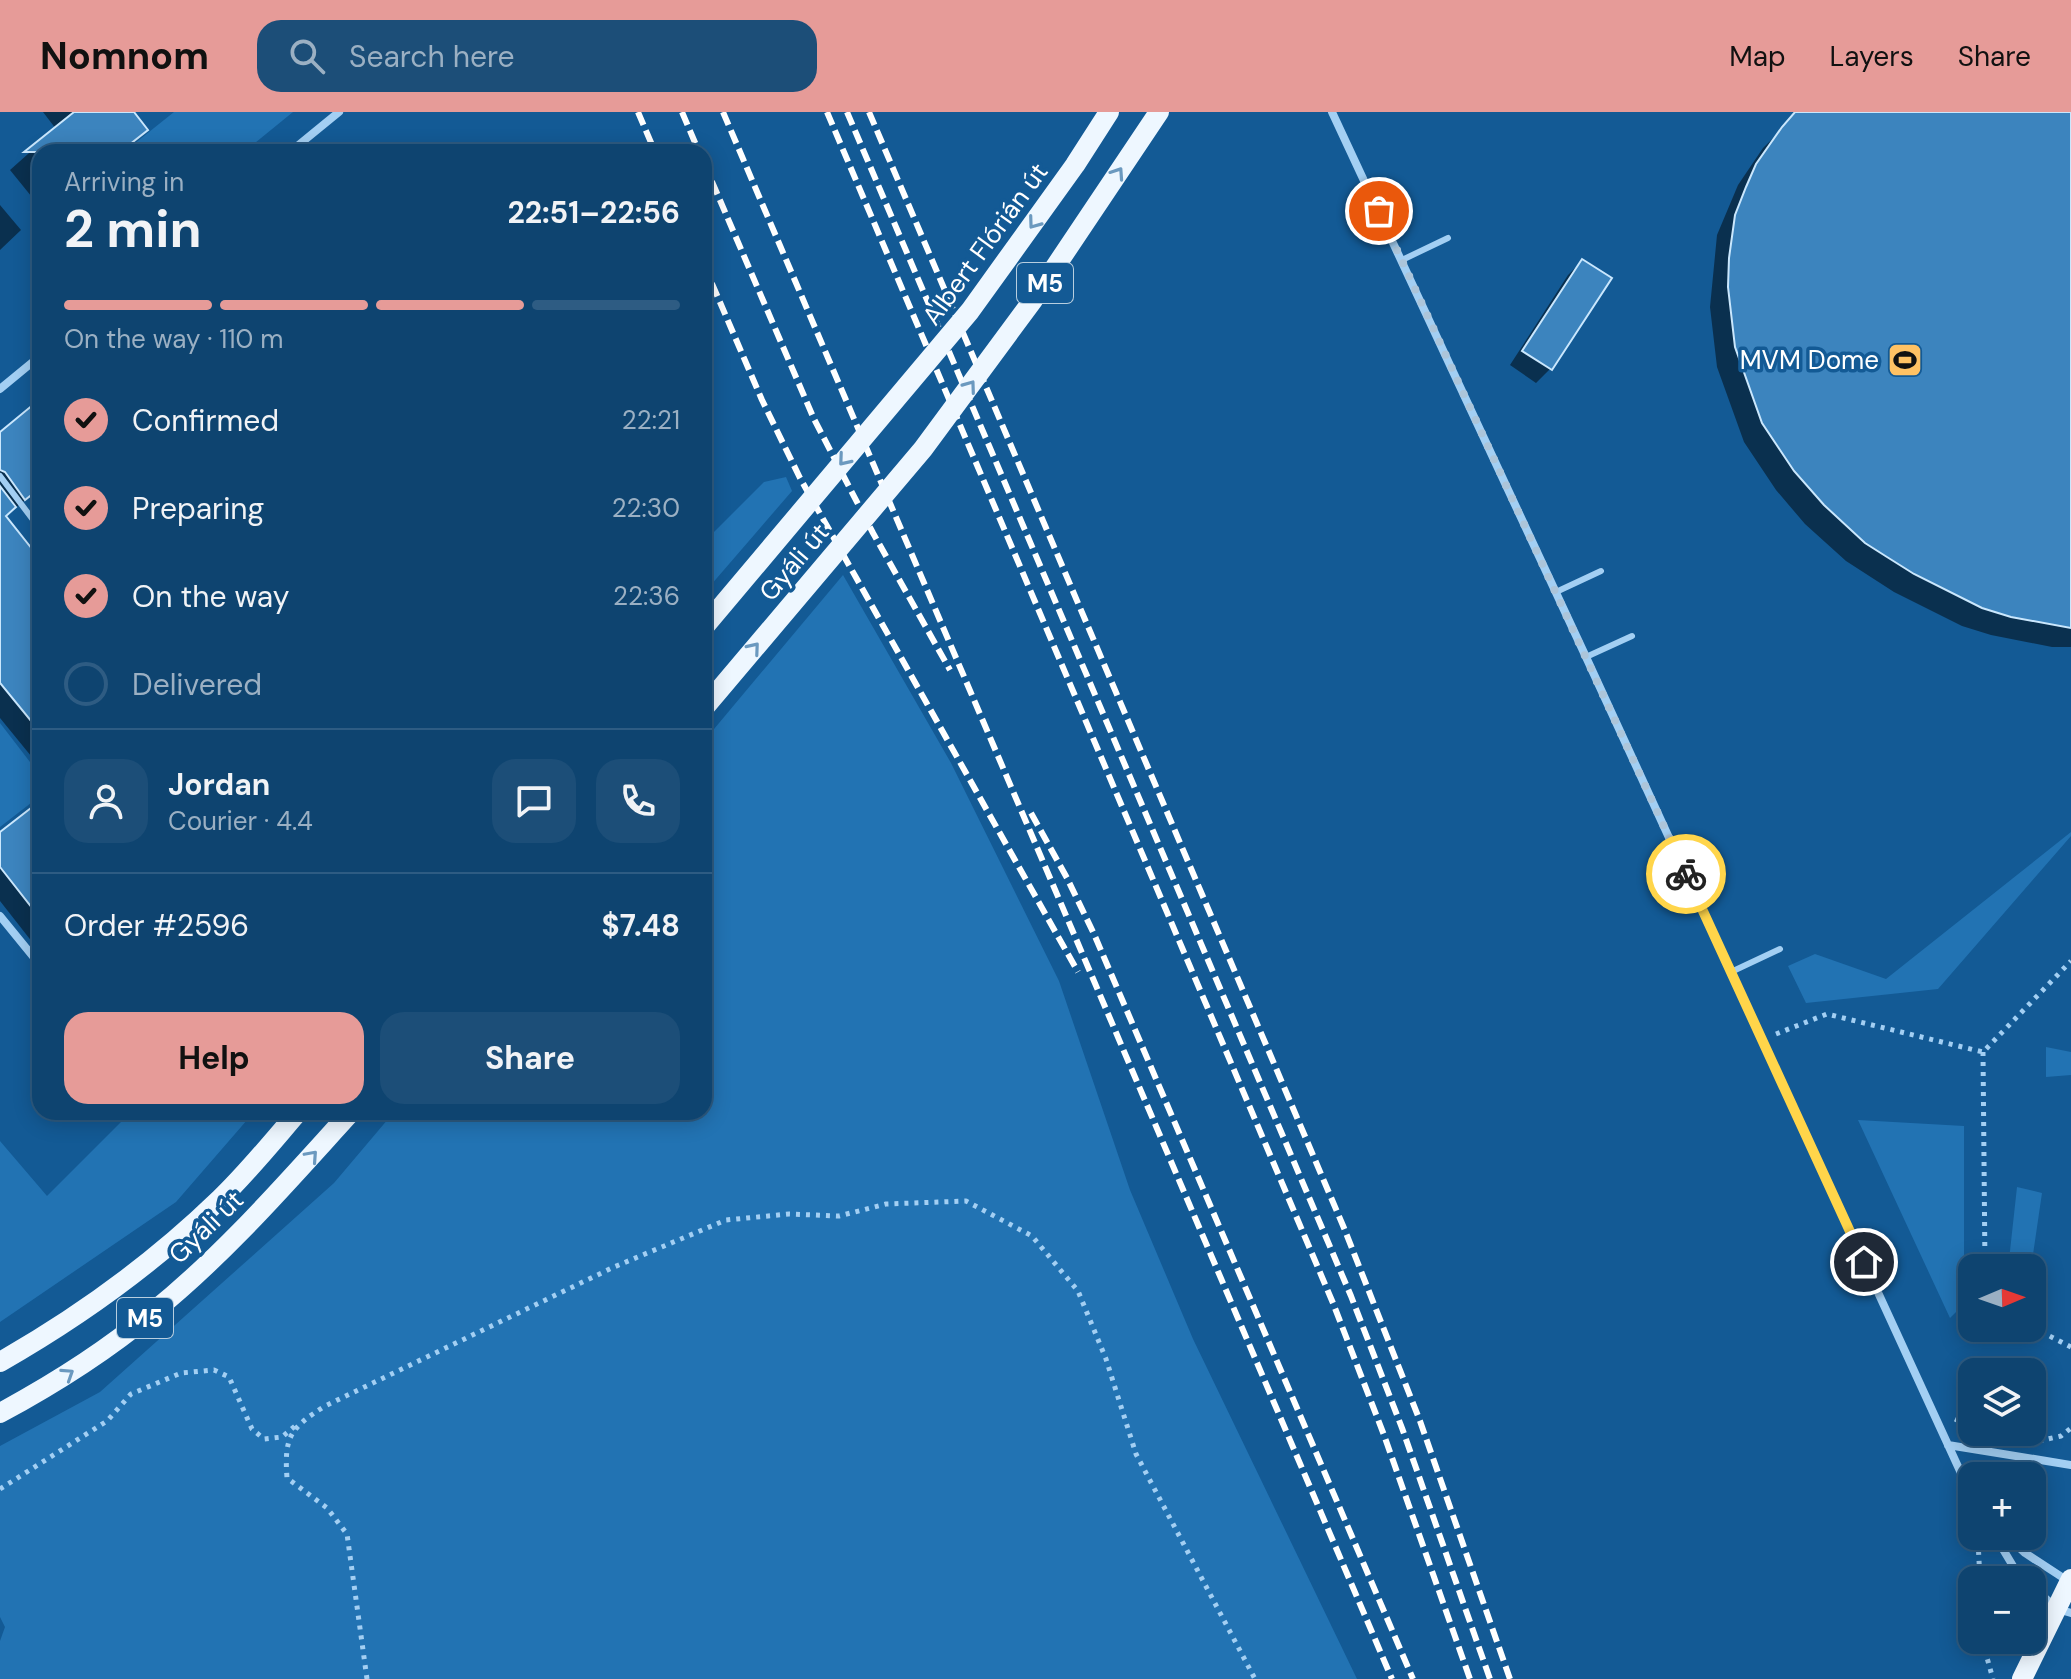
<!DOCTYPE html>
<html lang="en">
<head>
<meta charset="utf-8">
<style>
  body { margin:0; font-family:"DM Sans",sans-serif; background:#1c4e78; color:#f1f3f6; height:100vh; display:flex; flex-direction:column; font-size:30px; white-space:nowrap }
  * { box-sizing:border-box; margin:0 }
  p { font-size:26px; color:#9bb0c3 }
  .icon { flex:none; width:44px; height:44px; fill:none; stroke:currentColor; stroke-width:2; stroke-linecap:round; stroke-linejoin:round }
  .map { position:relative; flex:1; overflow:hidden }
  .drawer { position:absolute; left:32px; top:32px; width:680px; height:976px; display:flex; flex-direction:column; background:#0e4470; border-radius:24px; box-shadow:0 4px 20px #0003,0 0 0 2px #2e5c83 }
  .drawer>* { flex:none }
  .needle { width:52px; rotate:88deg }
  .controls { position:absolute; left:1958px; top:1142px; display:grid; gap:16px }
  .controls a { display:grid; place-items:center; width:88px; height:88px; border-radius:16px; background:#0e4470; box-shadow:0 4px 20px #0003,0 0 0 2px #2e5c83; font-size:40px }
  .pin { position:absolute; display:grid; place-items:center; width:68px; height:68px; color:#fff; margin:-34px; border:4px solid #fff; border-radius:50%; box-shadow:0 2px 8px #0007 }
  .courier { position:absolute; display:grid; place-items:center; width:80px; height:80px; margin:-40px; border:6px solid #ffd54a; border-radius:50%; background:#fff; color:#222; box-shadow:0 2px 10px #0007 }
  .summary em { font-style:normal; font-weight:700 }
  .summary div { display:flex; flex-direction:column-reverse }
  .summary { display:flex; align-items:center; justify-content:space-between; height:136px; padding:0 32px }
  h1 { font-size:52px; font-weight:700; line-height:60px }
  .bar { display:grid; grid-template-columns:repeat(4,1fr); gap:12px 8px; align-content:center; height:96px; padding:0 32px }
  .bar i { height:10px; border-radius:6px; background:#2e5c83 }
  .bar .on { background:#e69b98 }
  .bar p { grid-column:span 4 }
  .line { display:flex; align-items:center; gap:20px; padding:0 32px; border-top:2px solid #2e5c83 }
  .line div { flex:1 }
  .round { display:grid; place-items:center; flex:none; width:84px; height:84px; border-radius:24px; background:#1c4e78 }
  ol { padding:0 32px; list-style:none }
  li { display:flex; align-items:center; gap:24px; height:88px }
  li p { margin-inline-start:auto }
  li .icon { padding:8px; border-radius:50%; background:#e69b98; color:#111; stroke-width:4 }
  li:last-child { color:#9bb0c3 }
  li i { width:44px; height:44px; border:4px solid #2e5c83; border-radius:50% }
  .cta { display:flex; gap:16px; margin-top:auto; padding:16px 32px }
  .cta a { flex:1; height:92px; border-radius:24px; background:#e69b98; color:#111; font-size:32px; font-weight:700; line-height:92px; text-align:center }
  .cta a+a { background:#1c4e78; color:#f1f3f6 }
  header { display:flex; align-items:center; gap:48px; box-sizing:border-box; height:112px; padding:0 40px; background:#e69b98; color:#111 }
  header strong { font-size:38px }
  nav { display:flex; gap:44px; margin-inline-start:auto; font-size:28px }
  .search { width:560px; height:72px; background:#1c4e78; display:flex; align-items:center; gap:20px; box-sizing:border-box; padding:0 28px; border-radius:24px; color:#9bb0c3; font-size:30px }
  .map>svg:first-child { display:block }
</style>
</head>
<body>
<header>
<strong>Nomnom</strong>
<div class="search"><svg class="icon" aria-label="search" viewBox="0 0 24 24"><circle cx="10" cy="10" r="6"/><path d="M15 15l6 6"/></svg>Search here</div>
<nav><a>Map</a><a>Layers</a><a>Share</a></nav>
</header>
<div class="map">
<svg width="2071" height="1567" viewBox="0 0 2071 1567">
  <rect width="100%" height="100%" fill="#135a95"/>
  <path fill="#2273b3" d="M174,0h119l-49,40h-120z
    M786,365l6,14 -88,102v-51l60,-60z
    M843,463l108,188 108,218 71,209 63,149 164,340h-1357v-38l5,-14 -5,-10v-171l100,-54 234,-209 60,-71h310v-371z
    M0,611l40,52v21l-40,31z
    M2071,720v4l-133,153 -132,14 -18,-37 27,-12 71,25z
    M2046,935l25,5v23l-25,2z
    M131,1000h123l-78,90 -176,120v-181l47,55z
    M1858,1008l106,6v178l-14,14z
    M2017,1075l25,6 -11,75 -22,-8z"/>
  <path fill="#0007" d="M43,0h88l14,18 -23,22h-82v55l-30,-37 46,-41z
    M1800,0h271v535h-19l-61,-12 -29,-9 -68,-34 -48,-31 -41,-37 -29,-34 -32,-48 -27,-75 -7,-60 7,-72 21,-50 25,-37z
    M0,93l21,25 -21,20z
    M1582,149l27,18 -59,90 -14,14 -26,-18 58,-90z
    M40,290v86l-36,29 36,45v205l-40,-49v-283z
    M40,691v149l-40,-51v-67z"/>
  <path fill="#3c84be" stroke="#cae7fd" stroke-width="2" d="M74,0h60l14,18 -28,22h-96z
    M1795,0h276v516l-60,-11 -29,-9 -68,-34 -27,-17 -22,-14 -41,-38 -30,-34 -32,-48 -27,-76 -7,-60 1,-29 6,-43 11,-28 10,-23 26,-37z
    M1582,147l30,19 -60,92 -30,-19z
    M40,287v89l-15,12 -20,-28 -5,-2v-38z
    M0,374l16,21 -10,9 34,43v173l-40,-49z
    M40,689v117l-40,-51v-35z"/>
  <g fill="none" stroke-linecap="round" stroke-linejoin="round">
    <path stroke="#a3cff3" stroke-width="5" stroke-dasharray="4 6" stroke-linecap="butt" d="M1776,922l51,-20 156,38 88,-91
      M1983,940l2,216
      M2032,1215l39,20
      M1955,1307l17,8
      M2039,1329l22,-5 10,-8
      M0,1377l107,-68 24,-27 50,-21 33,-3 15,7 23,52 12,10 18,-2 13,-11
      M1978,1429l2,39
      M1982,1528l11,39
      M367,1567l-20,-145 -20,-26 -40,-30c-3,-41 3,-50 38,-72l289,-139 112,-47 63,-6 50,2 47,-12 80,-3 66,35 46,55 28,68 30,95 119,225"/>
    <path stroke="#a3cff3" stroke-width="6" d="M1402,148l46,-22
      M0,364l40,53
      M1556,480l45,-21
      M1586,545l46,-21
      M1731,860l49,-23"/>
    <path stroke="#a3cff3" stroke-width="8" d="M1332,0l254,545 386,840
      M290,40l49,-40
      M0,277l40,-33
      M0,804l40,49
      M1948,1333l123,20
      M1995,1424l21,35 10,9
      M2007,1424l18,17 43,28
      M2032,1474l25,23 14,4"/>
    <path stroke="#eef7ff" stroke-width="20" d="M0,1250c79,-45 155,-100 220,-163 28,-27 53,-58 78,-87
      M0,1301c54,-29 106,-62 153,-101 73,-59 135,-131 198,-200
      M2022,1567l49,-100"/>
    <path stroke="#fff" stroke-width="6" stroke-dasharray="14 6" stroke-linecap="butt" d="M638,0l17,40
      M682,0l17,40
      M723,0l669,1567
      M827,0l506,1191 51,132 86,244
      M847,0l504,1184 51,132 88,251
      M869,0l475,1116 76,193 90,258
      M704,51l110,256 59,114 77,137
      M704,153l58,135 38,78 278,494
      M1031,701l36,65 27,56 319,745"/>
    <path stroke="#eef7ff" stroke-width="20" d="M704,515l266,-316 105,-146 34,-53
      M704,596l219,-259 110,-149 126,-188"/>
  </g>
  <defs><path id="oneway-chevron" d="M-2-3.5L2.5 0L-2 3.5" fill="none" stroke-width="1.6" stroke-linecap="round" stroke-linejoin="round" transform="scale(2)"/></defs>
  <g stroke="#6b99bf">
    <use href="#oneway-chevron" transform="translate(1118 61) rotate(-56)"/>
    <use href="#oneway-chevron" transform="translate(1034 111) rotate(126)"/>
    <use href="#oneway-chevron" transform="translate(970 274) rotate(-54)"/>
    <use href="#oneway-chevron" transform="translate(844 348) rotate(130)"/>
    <use href="#oneway-chevron" transform="translate(754 536) rotate(-50)"/>
    <use href="#oneway-chevron" transform="translate(312 1044) rotate(-48)"/>
    <use href="#oneway-chevron" transform="translate(68 1262) rotate(-33)"/>
  </g>
  <g fill="none" stroke-linecap="round" stroke-linejoin="round">
    <path stroke="#acc5da" stroke-width="8" stroke-dasharray="0 14.4" d="M1379,99l307,663"/>
    <path stroke="#ffd54a" stroke-width="10" d="M1686,762l178,388"/>
  </g>
  <defs>
    <g id="stadium-square" transform="scale(1.8)"><rect x="-9" y="-9" width="18" height="18" rx="4" fill="#ffc264" stroke="#135a95"/><path d="M0-5a6.5 5 0 1 0 0 10a6.5 5 0 1 0 0-10ZM-3.5-1.8h7v3.6h-7Z" fill="#111"/></g>
  </defs>
  <g fill-rule="evenodd">
    <use href="#stadium-square" x="1905" y="248"/>
  </g>
  <g text-anchor="middle" dominant-baseline="central" stroke-width="7" stroke-linejoin="round" paint-order="stroke">
    <g fill="#135a95" stroke="#b8cedf" stroke-width="2">
      <rect x="1017" y="151" width="56" height="40" rx="6"/>
      <rect x="117" y="1186" width="56" height="40" rx="6"/>
    </g>
    <g font-size="24" font-weight="bold" fill="#fff">
      <text x="1045" y="171">M5</text>
      <text x="145" y="1206">M5</text>
    </g>
    <g font-size="26" fill="#fff" stroke="#135a95">
      <text transform="translate(985 132) rotate(-54)">Albert Flórián út</text>
      <text transform="translate(794 450) rotate(-50)">Gyáli út</text>
      <text transform="translate(206 1115) rotate(-44)">Gyáli út</text>
    </g>
    <g font-size="26" fill="#fff" stroke="#135a95" text-anchor="end">
      <text x="1879" y="248">MVM Dome</text>
    </g>
  </g>
</svg>
<div class="controls">
<a><svg class="needle" viewBox="-14 -14 28 28"><path d="M0-13l5 13h-10z" fill="#e53935"/><path d="M0 13l5-13h-10z" fill="#9bb0c3"/></svg></a>
<a><svg class="icon" aria-label="layers" viewBox="0 0 24 24"><path d="M12 4l9 5-9 5-9-5zM3 14l9 5 9-5"/></svg></a>
<a>+</a>
<a>−</a>
</div>
<div class="pin" style="left:1379px;top:99px;background:#ea580c"><svg class="icon" aria-label="bag" viewBox="0 0 24 24"><path d="M5 8h14l-1 12H6zM9 8a3 3 0 0 1 6 0"/></svg></div>
<div class="pin" style="left:1864px;top:1150px;background:#1f2937"><svg class="icon" aria-label="home" viewBox="0 0 24 24"><path d="M3 11l9-7 9 7M6 9v11h12V9"/></svg></div>
<div class="courier" style="left:1686px;top:762px"><svg class="icon" aria-label="bike" viewBox="0 0 24 24"><circle cx="6" cy="16" r="4"/><circle cx="18" cy="16" r="4"/><path d="M6 16l4-8h5l3 8M10 8l3 8H6M13 5h3"/></svg></div>
<section class="drawer">
<div class="summary"><div><h1>2 min</h1><p>Arriving in</p></div><em>22:51–22:56</em></div>
<div class="bar"><i class="on"></i><i class="on"></i><i class="on"></i><i></i><p>On the way · 110 m</p></div>
<ol>
<li><svg class="icon" aria-label="check" viewBox="0 0 24 24"><path d="M5 12l5 5 9-10"/></svg>Confirmed<p>22:21</p></li>
<li><svg class="icon" aria-label="check" viewBox="0 0 24 24"><path d="M5 12l5 5 9-10"/></svg>Preparing<p>22:30</p></li>
<li><svg class="icon" aria-label="check" viewBox="0 0 24 24"><path d="M5 12l5 5 9-10"/></svg>On the way<p>22:36</p></li>
<li><i></i>Delivered</li>
</ol>
<div class="line" style="height:144px"><a class="round"><svg class="icon" aria-label="person" viewBox="0 0 24 24"><circle cx="12" cy="8" r="4"/><path d="M4 21q1-7 8-7t8 7"/></svg></a><div><b>Jordan</b><p>Courier · 4.4</p></div><a class="round"><svg class="icon" aria-label="chat" viewBox="0 0 24 24"><path d="M4 5h16v11H9l-5 4z"/></svg></a><a class="round"><svg class="icon" aria-label="phone" viewBox="0 0 24 24"><path d="M5 4h4l2 5-3 2q2 4 5 5l2-3 5 2v4C11 20 4 13 5 4z"/></svg></a></div>
<div class="line" style="height:104px"><div>Order #2596</div><b>$7.48</b></div>
<div class="cta"><a>Help</a><a>Share</a></div>
</section>
</div>
</body>
</html>
